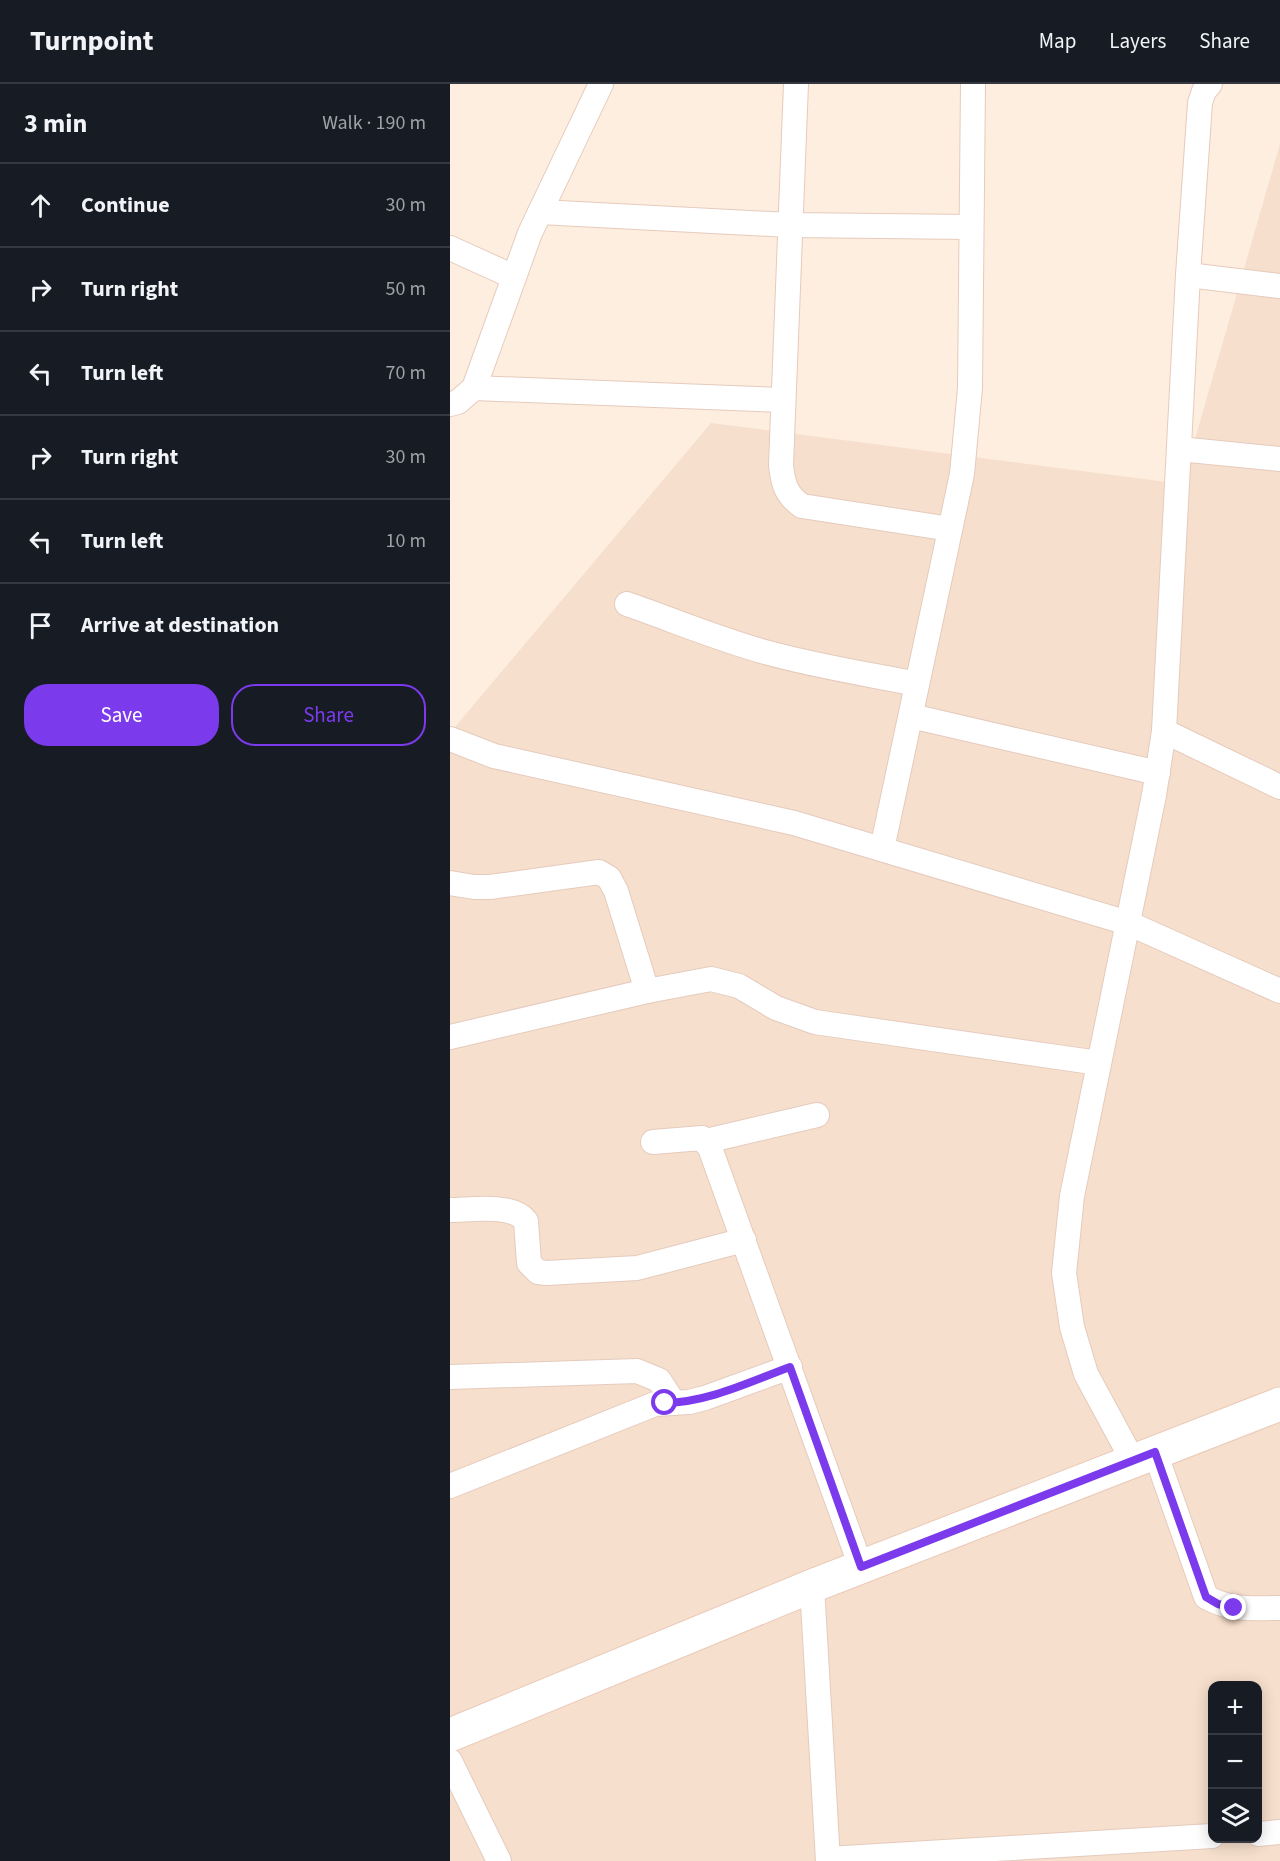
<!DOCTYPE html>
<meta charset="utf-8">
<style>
body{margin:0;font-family:"Source Sans 3",sans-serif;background:#20242c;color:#f1f3f6}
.controls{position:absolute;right:18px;bottom:18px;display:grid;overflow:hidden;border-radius:12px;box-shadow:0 3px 15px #0003}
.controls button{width:54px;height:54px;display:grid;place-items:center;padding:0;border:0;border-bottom:2px solid #363941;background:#171b24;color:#f1f3f6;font:30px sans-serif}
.stop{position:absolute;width:18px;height:18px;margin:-14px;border:4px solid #7c3aed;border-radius:50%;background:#fff}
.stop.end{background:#7c3aed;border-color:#fff;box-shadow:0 2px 6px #0008}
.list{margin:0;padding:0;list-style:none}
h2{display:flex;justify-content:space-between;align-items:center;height:78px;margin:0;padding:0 24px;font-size:26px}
h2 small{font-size:20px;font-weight:400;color:#9ea1a6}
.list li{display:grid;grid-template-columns:39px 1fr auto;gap:18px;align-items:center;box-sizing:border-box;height:84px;padding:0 24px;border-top:2px solid #363941}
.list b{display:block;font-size:22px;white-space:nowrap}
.list em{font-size:20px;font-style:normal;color:#9ea1a6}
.actions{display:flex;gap:12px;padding:18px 24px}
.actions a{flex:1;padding:14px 0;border:2px solid #7c3aed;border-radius:24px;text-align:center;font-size:21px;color:#7c3aed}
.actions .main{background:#7c3aed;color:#fff}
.icon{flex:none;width:33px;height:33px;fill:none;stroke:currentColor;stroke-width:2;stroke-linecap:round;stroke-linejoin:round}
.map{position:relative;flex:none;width:830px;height:1777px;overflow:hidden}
header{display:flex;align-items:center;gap:36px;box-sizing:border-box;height:84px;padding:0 30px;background:#171b24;border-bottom:2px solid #363941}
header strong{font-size:28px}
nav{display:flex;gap:33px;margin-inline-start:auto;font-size:21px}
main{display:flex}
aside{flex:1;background:#171b24}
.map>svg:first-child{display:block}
.residential{fill:#f6dfcc;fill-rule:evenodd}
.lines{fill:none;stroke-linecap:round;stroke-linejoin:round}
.street-casing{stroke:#e5cbbd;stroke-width:26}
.secondary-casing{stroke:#eacab9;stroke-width:35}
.street{stroke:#fff;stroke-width:24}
.secondary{stroke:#fff;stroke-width:33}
.route{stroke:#7c3aed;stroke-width:8}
</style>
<header>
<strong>Turnpoint</strong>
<nav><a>Map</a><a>Layers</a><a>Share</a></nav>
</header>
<main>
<aside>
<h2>3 min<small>Walk · 190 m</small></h2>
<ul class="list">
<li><svg class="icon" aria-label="ahead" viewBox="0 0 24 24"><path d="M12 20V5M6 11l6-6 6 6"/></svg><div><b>Continue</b></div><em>30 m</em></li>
<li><svg class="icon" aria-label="right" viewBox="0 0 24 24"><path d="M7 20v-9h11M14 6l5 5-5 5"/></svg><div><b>Turn right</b></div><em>50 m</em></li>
<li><svg class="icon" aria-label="left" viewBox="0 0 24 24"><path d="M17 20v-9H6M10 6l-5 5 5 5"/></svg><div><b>Turn left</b></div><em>70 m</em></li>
<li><svg class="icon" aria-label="right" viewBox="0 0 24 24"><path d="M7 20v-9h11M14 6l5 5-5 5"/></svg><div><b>Turn right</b></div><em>30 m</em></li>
<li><svg class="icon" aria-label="left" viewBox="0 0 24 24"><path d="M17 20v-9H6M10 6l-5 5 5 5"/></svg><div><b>Turn left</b></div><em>10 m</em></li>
<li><svg class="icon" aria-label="arrive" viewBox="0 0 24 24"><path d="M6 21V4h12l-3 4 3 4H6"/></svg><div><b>Arrive at destination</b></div></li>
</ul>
<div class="actions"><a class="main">Save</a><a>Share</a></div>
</aside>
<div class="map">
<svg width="830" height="1777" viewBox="0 0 830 1777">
<rect width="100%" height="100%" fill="#feeedf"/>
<!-- residential -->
<path class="residential" d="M830,60V1777H0V649L261,339L732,400ZM762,1602H808V1754H762Z"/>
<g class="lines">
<!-- street casing -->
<g class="street-casing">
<g id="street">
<path d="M346,0L331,381C333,400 336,411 352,422L500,445"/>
<polyline points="90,128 340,141 521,143"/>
<polyline points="0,164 64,193"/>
<polyline points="738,191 830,202"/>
<polyline points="24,304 333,316"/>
<polyline points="0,320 8,318 24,304 80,149 151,0"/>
<polyline points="729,365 830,375"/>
<path d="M177,520C223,536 268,555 315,568C365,582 417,590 467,600"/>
<polyline points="461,632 708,689"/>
<polyline points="714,647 830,703"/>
<polyline points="0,655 44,672 344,739 678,839 830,907"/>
<polyline points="432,765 512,390 520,304 523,0"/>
<polyline points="0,799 24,803 40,803 149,788 159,794 166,807 197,907"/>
<polyline points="0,953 197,907 261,895 289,902 326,924 365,938 649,979"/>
<polyline points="256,1057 367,1031"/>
<polyline points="203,1058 252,1054 260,1064 411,1483"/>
<path d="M0,1126C20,1126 62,1119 76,1137L79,1179L88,1188L97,1189L187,1184L294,1156"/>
<polyline points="0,1293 187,1287 209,1296 224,1319"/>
<path d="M705,1368L756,1513C781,1527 802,1524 830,1524"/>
<polyline points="683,1377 636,1290 622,1243 614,1189 622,1112 704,711 714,647 738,191 750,19 754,7 760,0"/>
<polyline points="0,1402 205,1320 239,1318 255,1314 340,1283"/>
<polyline points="362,1502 378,1777"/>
<polyline points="0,1677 49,1777"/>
<polyline points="808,1750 830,1748"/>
<polyline points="378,1775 762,1752"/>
</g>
</g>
<!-- secondary casing -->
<g class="secondary-casing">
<polyline id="secondary" points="0,1651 362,1502 830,1320"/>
</g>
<!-- street -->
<use href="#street" class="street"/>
<!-- secondary -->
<use href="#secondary" class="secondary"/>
</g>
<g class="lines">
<!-- route -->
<path class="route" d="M215,1319C259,1318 299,1298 340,1283L411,1483L705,1368L756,1513L768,1520L784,1524"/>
</g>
</svg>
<div class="controls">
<button>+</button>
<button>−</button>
<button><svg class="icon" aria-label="layers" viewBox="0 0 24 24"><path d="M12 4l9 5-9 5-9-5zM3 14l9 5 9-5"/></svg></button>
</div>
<div class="stop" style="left:215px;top:1319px"></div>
<div class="stop end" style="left:784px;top:1524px"></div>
</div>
</main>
